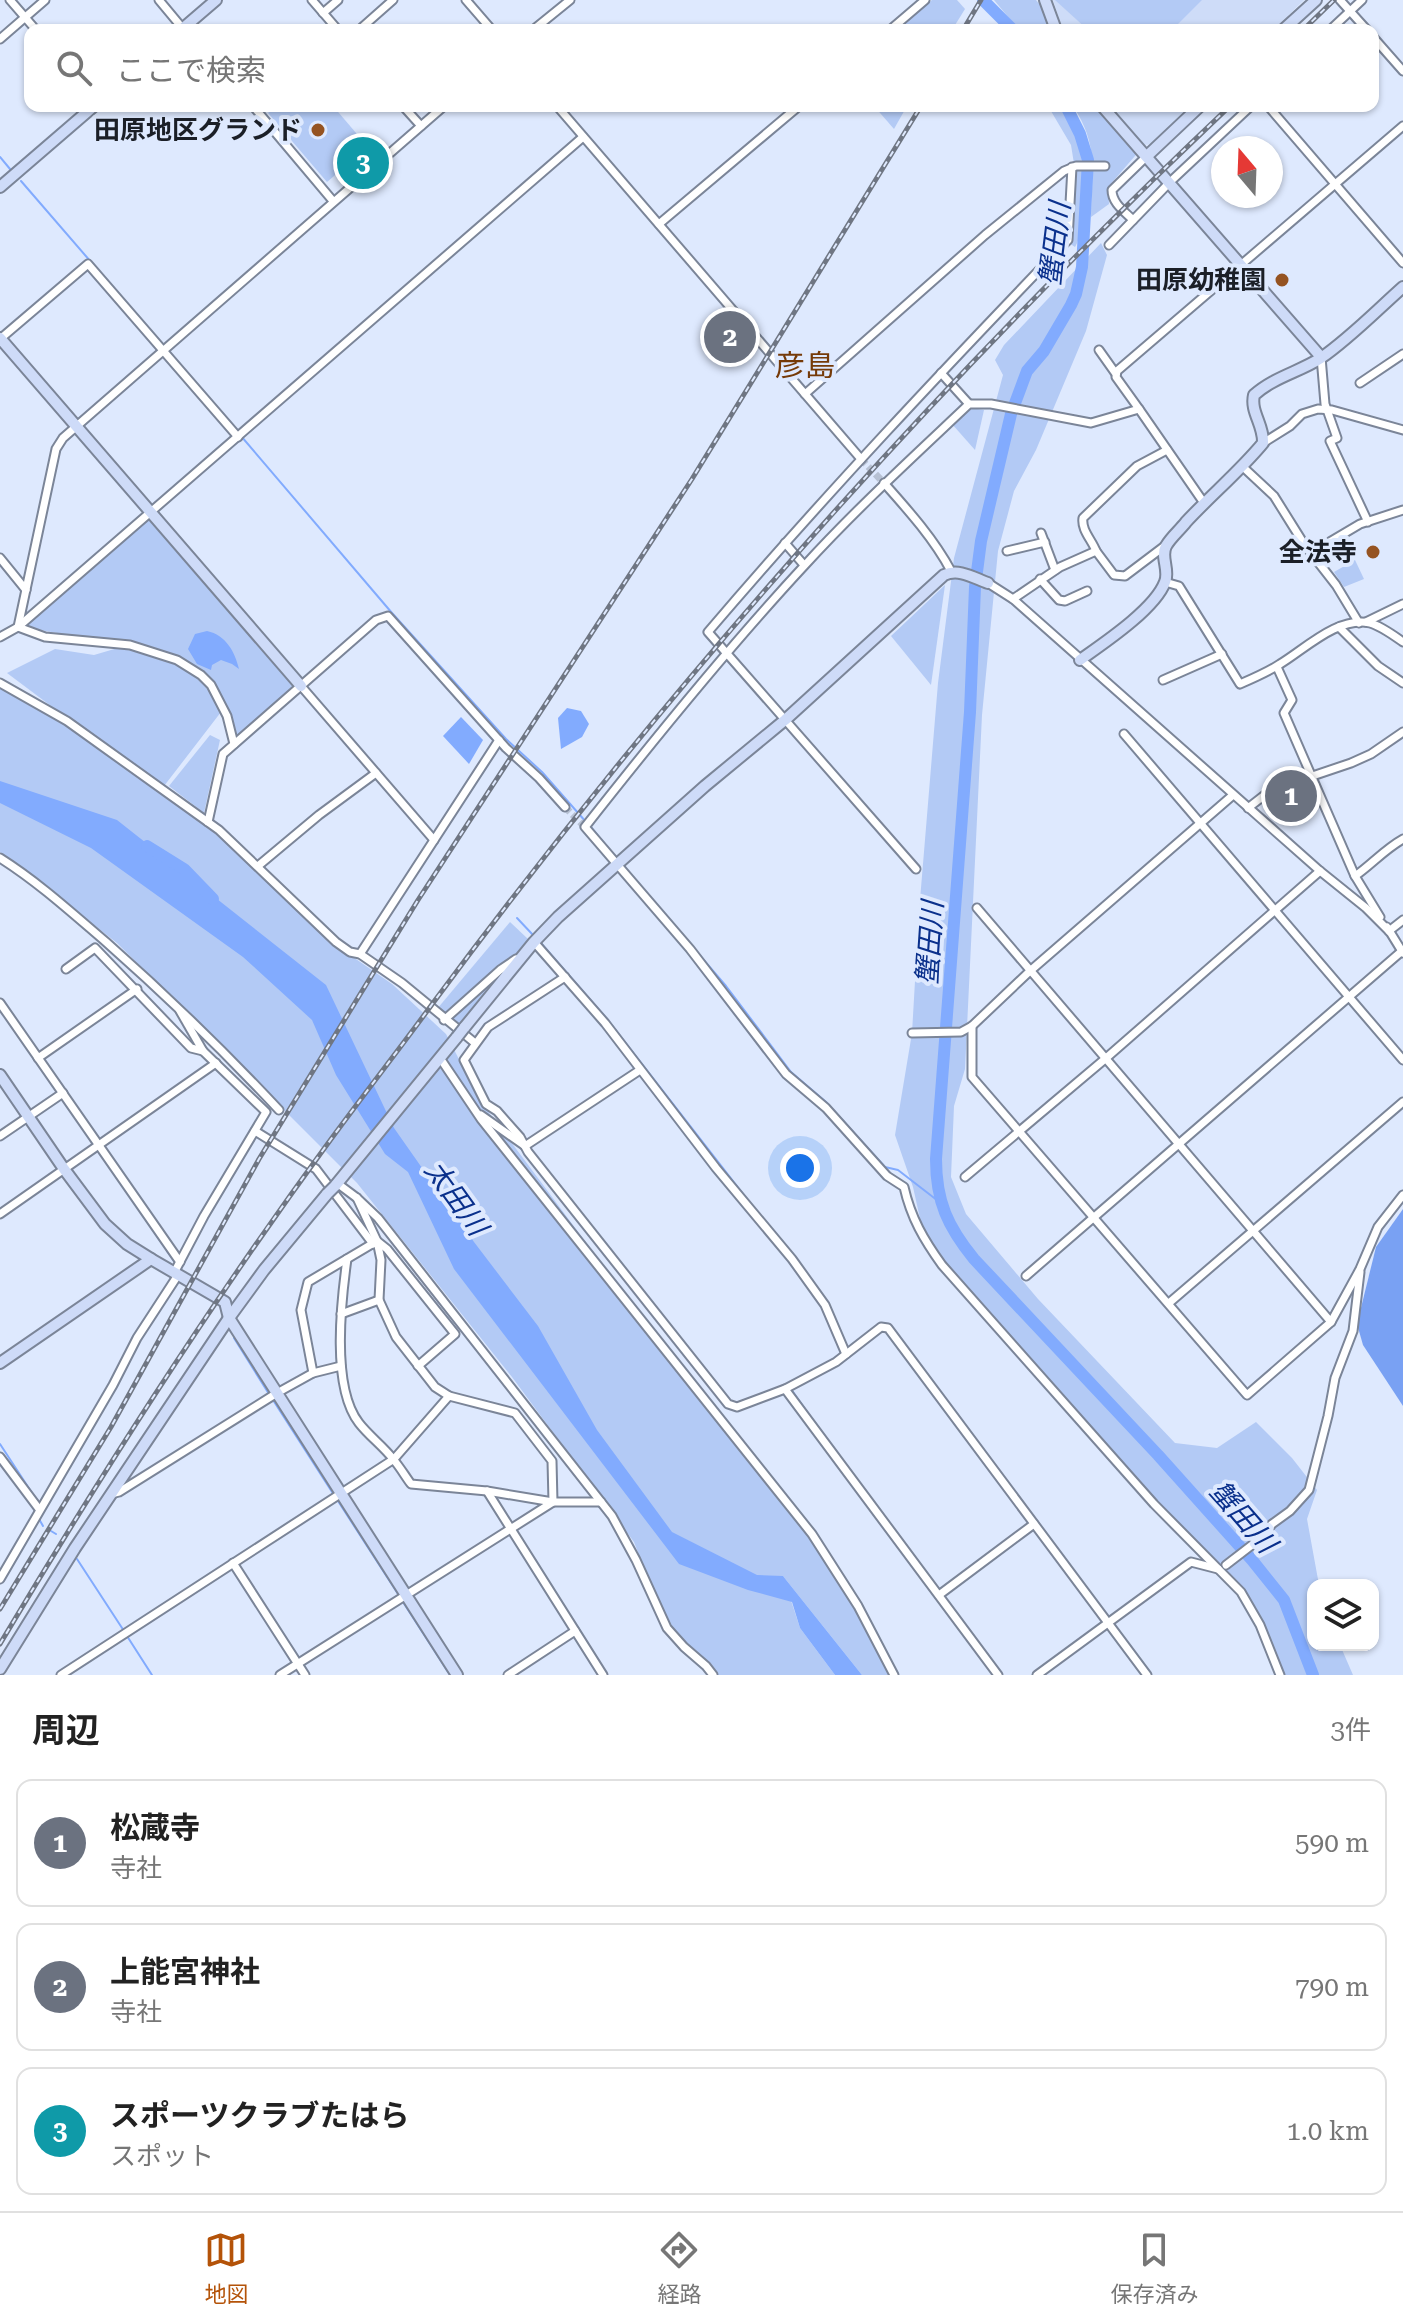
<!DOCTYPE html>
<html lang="ja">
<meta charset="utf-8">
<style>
body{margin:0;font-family:"Roboto Serif","Noto Sans JP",serif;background:#f2f2f2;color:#222}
.controls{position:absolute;right:24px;bottom:24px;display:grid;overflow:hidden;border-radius:16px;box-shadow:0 2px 6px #0004}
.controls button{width:72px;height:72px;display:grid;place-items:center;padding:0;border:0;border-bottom:2px solid #e0e0e0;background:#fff;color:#222;font:40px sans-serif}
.compass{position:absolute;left:1211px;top:136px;width:72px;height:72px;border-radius:50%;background:#fff;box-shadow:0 2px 6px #0004;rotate:341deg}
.you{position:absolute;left:800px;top:1168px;width:28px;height:28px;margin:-20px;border:6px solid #fff;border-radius:50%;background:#1a73e8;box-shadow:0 0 0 12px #1a73e833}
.badge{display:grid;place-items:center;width:52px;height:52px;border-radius:50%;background:#b45309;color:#fff;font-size:26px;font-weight:700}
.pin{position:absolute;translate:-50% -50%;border:4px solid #fff;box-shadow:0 2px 8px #0006}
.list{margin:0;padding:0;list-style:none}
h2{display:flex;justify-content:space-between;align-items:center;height:104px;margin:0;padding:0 32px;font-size:34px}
h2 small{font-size:26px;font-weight:400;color:#767676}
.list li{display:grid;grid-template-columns:52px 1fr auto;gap:24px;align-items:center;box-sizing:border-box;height:128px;margin:0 16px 16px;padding:0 16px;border:2px solid #e0e0e0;border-radius:16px}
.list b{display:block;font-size:30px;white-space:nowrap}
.list p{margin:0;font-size:26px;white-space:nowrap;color:#767676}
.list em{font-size:26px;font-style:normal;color:#767676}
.icon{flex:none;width:44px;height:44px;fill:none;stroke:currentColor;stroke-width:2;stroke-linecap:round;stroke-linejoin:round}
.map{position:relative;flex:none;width:1403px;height:1675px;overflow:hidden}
.search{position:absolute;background:#fff;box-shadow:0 2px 6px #0004;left:24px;right:24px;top:24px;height:88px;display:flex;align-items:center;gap:20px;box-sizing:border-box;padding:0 28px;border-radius:16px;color:#767676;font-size:30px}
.sheet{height:536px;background:#fff}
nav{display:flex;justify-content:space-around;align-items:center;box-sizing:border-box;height:112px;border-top:2px solid #e0e0e0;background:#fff;font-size:22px;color:#767676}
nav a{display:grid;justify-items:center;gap:4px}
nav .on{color:#b45309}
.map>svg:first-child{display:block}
.built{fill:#cedcf8}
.green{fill:#b3caf5}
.forest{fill:#79a1f3}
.water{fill:#82abfe}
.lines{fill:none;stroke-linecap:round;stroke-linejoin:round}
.stream{stroke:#82abfe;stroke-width:2}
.river{stroke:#82abfe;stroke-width:12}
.street-tunnel{stroke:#b7c1d3;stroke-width:7;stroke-dasharray:7 3.5;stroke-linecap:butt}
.street-casing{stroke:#7b8598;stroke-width:11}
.secondary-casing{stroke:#7b8598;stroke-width:14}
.street{stroke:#fff;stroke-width:7}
.secondary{stroke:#cedbf8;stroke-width:10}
.rail-casing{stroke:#6f7683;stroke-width:5}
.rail{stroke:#dee9fe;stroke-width:2;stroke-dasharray:6;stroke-linecap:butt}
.secondary-bridge-casing{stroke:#7b8598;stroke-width:14;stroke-linecap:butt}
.secondary-bridge{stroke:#cedbf8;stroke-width:10}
.poi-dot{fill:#955321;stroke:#dee9fe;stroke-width:3}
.labels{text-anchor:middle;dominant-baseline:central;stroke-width:8;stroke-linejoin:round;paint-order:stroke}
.poi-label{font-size:26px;font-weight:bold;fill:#1b1f27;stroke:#dee9fe;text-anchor:end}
.water-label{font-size:28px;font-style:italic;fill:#0a308c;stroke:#dee9fe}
.quarter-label{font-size:30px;fill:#753a08;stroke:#dee9fe}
</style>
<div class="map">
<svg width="1403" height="1675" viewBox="0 0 1403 1675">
<rect width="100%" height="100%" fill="#dee9fe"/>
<!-- built -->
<g class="built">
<polygon points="1053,0 1304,0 1273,30 1063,30"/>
<polygon points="1110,106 1193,106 1153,144 1143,145"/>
</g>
<!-- green -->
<g class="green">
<polygon points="932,0 957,0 965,9 952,30 896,30"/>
<polygon points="994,0 1036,0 1053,21 1057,30 1019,30"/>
<polygon points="1055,0 1202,0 1172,30 1088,30"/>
<polygon points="276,106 333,106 368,147 327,182 268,113"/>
<polygon points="874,106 907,106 894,129"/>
<path d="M1048,106H1061C1069,119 1076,132 1081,146C1086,163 1085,235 1075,247L1069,243L1075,170L1071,145Z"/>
<path d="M1073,106H1104L1141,149L1108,187L1109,204L1091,217C1092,173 1099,145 1073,106Z"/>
<polygon points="1101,243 1107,255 1086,331 1036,450 1014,491 998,551 982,715 965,1069 954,1106 951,1177 966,1214 1038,1299 1175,1443 1217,1448 1256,1422 1292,1458 1317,1490 1307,1519 1319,1585 1313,1585 1313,1645 1340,1645 1353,1675 1279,1675 1252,1608 953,1273 923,1232 913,1187 895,1135 912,1033 919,912 938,683 954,558 1003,375 995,360 1004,345"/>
<polygon points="971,408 984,410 975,450 952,424"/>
<polygon points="150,517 296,684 237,742 221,712 161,790 235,845 327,939 392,984 446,1034 481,1102 700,1395 847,1585 894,1675 862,1675 783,1576 800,1628 835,1675 717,1675 712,1665 667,1628 634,1542 512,1377 357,1183 117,943 0,852 0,684 123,760 7,673 55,649 94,655 128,645 22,627"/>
<polygon points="1355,560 1364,579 1344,587 1334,572"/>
<polygon points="945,585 931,685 891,636"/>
<polygon points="210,735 220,740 204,813 169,786"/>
<polygon points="1277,792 1291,816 1279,821 1265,801"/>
<polygon points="510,922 528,939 459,1028 437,1009"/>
</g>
<!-- forest -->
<polygon class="forest" points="1403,1209 1403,1406 1363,1345 1357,1324 1376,1247"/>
<!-- water -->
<g class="water">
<path d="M207,631C226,635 235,652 239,669L232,664L221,660L212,665L211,670L197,664L188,649L195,634Z"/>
<polygon points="567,708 581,711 589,724 582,737 561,749 558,718"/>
<polygon points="461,717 483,740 469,764 443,736"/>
<polygon points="0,781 117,820 326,985 394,1128 474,1242 538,1326 597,1430 672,1532 757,1575 783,1576 862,1675 835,1675 800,1628 792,1602 748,1590 679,1564 454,1269 408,1172 385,1154 336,1075 312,1020 243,957 91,848 0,803"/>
</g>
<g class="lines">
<!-- stream -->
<g class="stream">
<polyline points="0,157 10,169"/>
<polyline points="21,181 91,262"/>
<polyline points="95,267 164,346"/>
<polyline points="168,351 177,361"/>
<polyline points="241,436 392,613 506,739 542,772 586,822"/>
<polyline points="590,826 616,858"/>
<polyline points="624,867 726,986 791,1072 826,1102 885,1167 898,1170 942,1204"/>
<polyline points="517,918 533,935"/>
<polyline points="540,942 607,1019 754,1208"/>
<polyline points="74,1115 95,1146"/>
<polyline points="98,1150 117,1178"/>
<polyline points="119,1180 163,1245"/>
<polyline points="167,1251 174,1261"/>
<polyline points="832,1312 847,1351"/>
<polyline points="234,1338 269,1394"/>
<polyline points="791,1389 812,1419"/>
<polyline points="273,1400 334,1495"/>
<polyline points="0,1444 32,1493"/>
<polyline points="338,1501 400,1597"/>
<polyline points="39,1519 43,1526"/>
<polyline points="51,1531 56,1534"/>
<polyline points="77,1559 124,1631"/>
<polyline points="403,1602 450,1675"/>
<polyline points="127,1636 152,1675"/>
</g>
<!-- river -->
<g class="river">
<polyline points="983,0 1013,30"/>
<path d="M1066,106L1080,134L1088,160L1082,267L1076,294L1071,305L1044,351L1027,371L1011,414L981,541L975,587L970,712L936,1159C936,1202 948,1227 974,1259L1158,1455L1252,1560L1284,1600L1313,1675"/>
<polyline points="147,846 184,869 213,899"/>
</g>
<!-- street-tunnel -->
<g class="street-tunnel">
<polyline points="861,459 882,481"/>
<polyline points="565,807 585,827"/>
</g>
<!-- street casing -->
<g class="street-casing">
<g id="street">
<polyline points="10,0 36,30"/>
<polyline points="159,0 184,30"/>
<polyline points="312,0 338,30"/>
<polyline points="466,0 492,30"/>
<polyline points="1340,0 1367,30"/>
<polyline points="323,13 338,0"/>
<polyline points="359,30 393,0"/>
<polyline points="533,30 570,0"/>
<polyline points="890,30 925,0"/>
<polyline points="1330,30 1362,0"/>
<polyline points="1373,37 1403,71"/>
<polyline points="0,39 45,0"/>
<polyline points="253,106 333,201"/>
<polyline points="403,106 421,126"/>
<polyline points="557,106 861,459"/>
<polyline points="1268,106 1403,263"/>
<path d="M1133,220C1124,211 1112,203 1112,190L1147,156"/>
<polyline points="659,224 799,106"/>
<polyline points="1109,245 1170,182 1251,106"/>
<polyline points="0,339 88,264 238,437"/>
<polyline points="1099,350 1116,374"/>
<polyline points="1321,357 1325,404 1337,438 1330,441 1368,522"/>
<polyline points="941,373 969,404"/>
<polyline points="1360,383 1403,354"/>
<polyline points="805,394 985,235 1064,171 1076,166 1105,166"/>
<polyline points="1139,409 1116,377 1117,371 1403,126"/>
<polyline points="1263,443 1290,426 1302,414 1318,409 1332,410 1403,430"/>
<polyline points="1243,467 1274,496 1304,544 1336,585 1359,623"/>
<path d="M884,483C908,510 934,539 951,571"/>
<path d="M1204,503L1139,409L1091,423L991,404H969C913,457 856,509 804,566C727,649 655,738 585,827L690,949L786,1074L826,1108L887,1176L904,1187C911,1218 924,1240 942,1265L1154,1504L1241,1592L1260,1625L1280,1675"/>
<polyline points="1041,533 1055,570"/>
<polyline points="785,543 804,565"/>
<polyline points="1007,551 1045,542"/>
<path d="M1096,551C1092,540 1081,530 1083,518L1137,466L1167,450"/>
<polyline points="1311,553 1360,524 1403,510"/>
<polyline points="0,558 26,590"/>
<polyline points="1040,579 1059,600 1065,601 1087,591"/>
<path d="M1165,582L1179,586L1240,684C1254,678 1268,672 1280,664C1305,649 1338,616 1370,623C1381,626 1393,635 1403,642"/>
<polyline points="988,583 1013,599 1320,871 1366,908 1389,931"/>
<polyline points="1013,599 1060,567 1096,551 1114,575 1125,576 1166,545"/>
<polyline points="1366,622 1403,604"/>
<polyline points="18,627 56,449 63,438 444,106"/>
<polyline points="18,627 45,637 130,645 177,660 201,675 211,685 227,716 234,744"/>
<polyline points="1339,627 1378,666 1403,683"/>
<polyline points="0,637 18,627 583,137"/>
<polyline points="1277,667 1292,700 1284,713 1355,876 1380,917"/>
<polyline points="1163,680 1222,654"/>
<polyline points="0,683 67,721 219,830 336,942 350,952 360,954 402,983 475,1043"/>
<polyline points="301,686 434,840"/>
<polyline points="1124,734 1403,1060"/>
<polyline points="1248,808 1271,790 1351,763 1371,754 1403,732"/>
<polyline points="208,822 223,754 376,620 388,616 506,748 539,778 565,807"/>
<path d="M0,858C38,882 72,913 106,942C167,996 224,1051 279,1110"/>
<polyline points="258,866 319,815 376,773"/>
<path d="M916,869L708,632C823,497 945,368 1068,240L1072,167"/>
<path d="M1355,876C1372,864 1385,849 1403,839"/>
<polyline points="977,908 1331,1322"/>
<polyline points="1387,927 1403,953"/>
<polyline points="1389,931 1403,920"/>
<polyline points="534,942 605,1023 716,1168 792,1259 825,1305 846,1354"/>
<polyline points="360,954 499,740"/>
<polyline points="66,969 95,948 191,1048 203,1051 266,1112 204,1216 174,1273"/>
<polyline points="565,977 488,1027 464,1060 486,1104 497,1111 520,1137 528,1152 728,1404 737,1407 785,1389 998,1675"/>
<polyline points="0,1003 180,1262"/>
<polyline points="180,1011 203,1051"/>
<polyline points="444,1020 500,970 516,959"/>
<polyline points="972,1026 972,1077 1247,1395 1331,1322 1360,1269 1378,1227 1403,1195"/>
<polyline points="912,1033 961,1032 972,1026 1030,971 1233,795"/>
<polyline points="38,1058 137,989"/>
<polyline points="440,1058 481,1119 812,1534 858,1606 894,1675"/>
<polyline points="481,1115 525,1146 640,1070"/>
<polyline points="255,1131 316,1169 373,1244"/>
<polyline points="0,1136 63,1093"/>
<polyline points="965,1177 1105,1059 1320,871"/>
<polyline points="337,1183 357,1198 378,1218 612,1516 636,1560 667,1628 684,1647 706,1666 713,1675"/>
<polyline points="0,1214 216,1063"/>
<path d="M347,1259C341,1302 331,1387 359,1423C369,1436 383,1446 393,1459C400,1467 405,1476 411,1484L487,1491L553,1502H601"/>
<polyline points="1026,1276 1402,951"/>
<polyline points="1169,1303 1403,1102"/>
<polyline points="341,1314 379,1300"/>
<polyline points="313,1373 301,1310 308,1282 377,1241 387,1249 455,1334 418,1366"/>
<polyline points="785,1389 836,1362 881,1327 888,1328 1147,1675"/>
<polyline points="0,1457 39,1509"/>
<polyline points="487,1491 603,1675"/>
<polyline points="111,1494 119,1492 277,1393 313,1373 341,1366"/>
<polyline points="233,1563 305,1675"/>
<polyline points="1226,1565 1261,1538 1272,1524 1290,1511 1309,1490 1328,1416 1335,1378 1353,1331 1360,1272"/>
<polyline points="0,1579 113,1385 137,1338 178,1275"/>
<polyline points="939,1595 1034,1524"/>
<polyline points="61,1675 394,1459 449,1396"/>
<polyline points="280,1675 553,1502 552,1461 515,1413 449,1396 435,1387 396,1337 379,1300 381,1260 377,1241 357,1198"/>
<polyline points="508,1675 575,1631"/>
<polyline points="1037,1675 1191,1562 1218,1569"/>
</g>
</g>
<!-- secondary casing -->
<g class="secondary-casing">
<g id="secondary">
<polyline points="1045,0 1056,30"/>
<polyline points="181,30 216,0"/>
<polyline points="1283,30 1316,0"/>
<polyline points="1102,106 1321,357"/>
<polyline points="1147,156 1200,106"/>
<polyline points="0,187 94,106"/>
<polyline points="0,338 301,686"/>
<path d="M1080,660C1104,643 1155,609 1165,582C1170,570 1160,557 1166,546C1171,537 1180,530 1186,522C1211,495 1239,472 1263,443C1264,425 1250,412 1254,395C1274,377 1299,372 1321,358C1350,338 1376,311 1403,287"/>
<path d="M464,1028L534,942L558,917L705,786L785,720L944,575C959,568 974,578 988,583"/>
<polyline points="0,1075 64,1169 105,1224 127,1244 151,1259 225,1302 229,1318 457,1675"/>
<polyline points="335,1186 457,1037"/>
<polyline points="0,1363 151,1259"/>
<polyline points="0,1669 75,1548 229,1318 264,1270 327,1194"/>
</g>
</g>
<!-- street -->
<use href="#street" class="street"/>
<!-- secondary -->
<use href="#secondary" class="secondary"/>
<!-- rail casing -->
<g class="rail-casing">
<g id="rail">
<polyline points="963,30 981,0"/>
<polyline points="1303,30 1334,0"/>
<polyline points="0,1609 111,1427 259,1159 418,900 692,479 921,106"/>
<path d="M0,1644C101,1474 209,1306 326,1146C361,1098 398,1051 433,1003C671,682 939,381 1230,106"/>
</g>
</g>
<!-- rail -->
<use href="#rail" class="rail"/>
<!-- secondary-bridge casing -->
<g class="secondary-bridge-casing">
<g id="secondary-bridge">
<polyline points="457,1037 464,1028"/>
<polyline points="327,1194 335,1186"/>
</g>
</g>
<!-- secondary-bridge -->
<use href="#secondary-bridge" class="secondary-bridge"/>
</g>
<!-- markers -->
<g class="poi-dot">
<circle cx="318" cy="130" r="8"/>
<circle cx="1282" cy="280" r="8"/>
<circle cx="1373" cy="552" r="8"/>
</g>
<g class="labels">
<!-- poi labels -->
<g class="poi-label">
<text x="302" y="130">田原地区グランド</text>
<text x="1266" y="280">田原幼稚園</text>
<text x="1357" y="552">全法寺</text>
</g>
<!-- water labels -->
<g class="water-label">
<text transform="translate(1055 244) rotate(-83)">蟹田川</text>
<text transform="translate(930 943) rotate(-86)">蟹田川</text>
<text transform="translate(456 1198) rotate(54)">太田川</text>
<text transform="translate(1243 1517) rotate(49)">蟹田川</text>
</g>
<!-- quarter labels -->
<g class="quarter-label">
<text x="805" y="365">彦島</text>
</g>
</g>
</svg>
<div class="controls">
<button><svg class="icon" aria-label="layers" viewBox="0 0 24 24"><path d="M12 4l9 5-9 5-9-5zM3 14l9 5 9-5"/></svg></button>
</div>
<svg class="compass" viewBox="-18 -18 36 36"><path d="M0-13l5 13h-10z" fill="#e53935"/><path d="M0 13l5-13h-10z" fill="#767676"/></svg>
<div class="you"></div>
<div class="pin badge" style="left:1291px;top:796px;background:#6b7280">1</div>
<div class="pin badge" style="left:730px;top:337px;background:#6b7280">2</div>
<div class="pin badge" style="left:363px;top:163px;background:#0f9aa8">3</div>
<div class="search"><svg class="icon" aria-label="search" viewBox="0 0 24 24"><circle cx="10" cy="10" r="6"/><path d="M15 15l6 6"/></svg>ここで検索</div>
</div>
<section class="sheet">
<h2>周辺<small>3件</small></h2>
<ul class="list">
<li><span class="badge" style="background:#6b7280">1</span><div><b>松蔵寺</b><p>寺社</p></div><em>590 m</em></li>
<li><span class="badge" style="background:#6b7280">2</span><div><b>上能宮神社</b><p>寺社</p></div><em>790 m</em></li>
<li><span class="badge" style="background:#0f9aa8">3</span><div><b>スポーツクラブたはら</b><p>スポット</p></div><em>1.0 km</em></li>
</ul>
</section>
<nav>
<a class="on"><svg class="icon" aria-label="map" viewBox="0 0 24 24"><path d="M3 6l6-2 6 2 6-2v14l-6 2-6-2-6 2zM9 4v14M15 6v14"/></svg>地図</a>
<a><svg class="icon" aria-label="directions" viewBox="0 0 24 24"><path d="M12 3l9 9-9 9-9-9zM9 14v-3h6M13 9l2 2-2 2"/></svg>経路</a>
<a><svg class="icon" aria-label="saved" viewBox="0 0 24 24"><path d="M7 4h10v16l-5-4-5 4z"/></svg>保存済み</a>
</nav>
